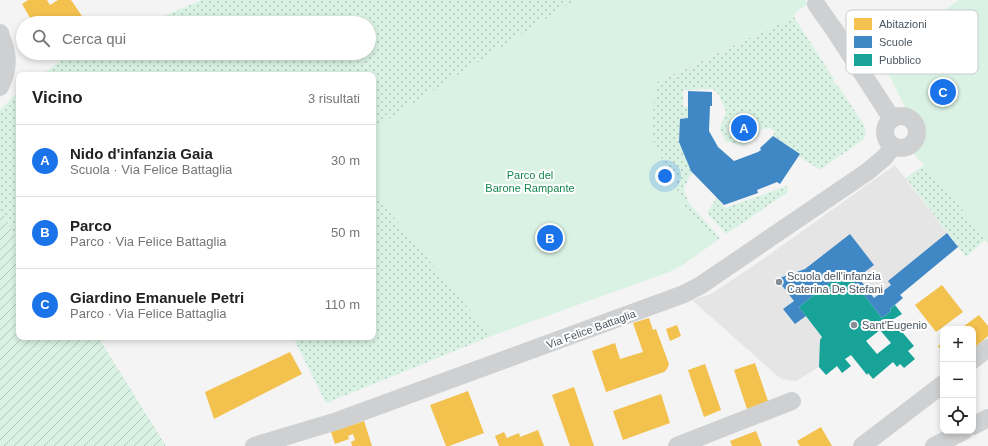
<!DOCTYPE html>
<html lang="it">
<meta charset="utf-8">
<style>
body{margin:0;font-family:Arial,sans-serif;background:#f2f2f2;color:#222}
.controls{position:absolute;right:12px;bottom:12px;display:grid;overflow:hidden;border-radius:8px;box-shadow:0 2px 6px #0003}
.controls button{width:36px;height:36px;display:grid;place-items:center;padding:0;border:0;border-bottom:1px solid #e0e0e0;background:#fff;color:#222;font:20px sans-serif}
.you{position:absolute;left:665px;top:176px;width:14px;height:14px;margin:-10px;border:3px solid #fff;border-radius:50%;background:#1a73e8;box-shadow:0 0 0 6px #1a73e833}
.badge{display:grid;place-items:center;width:26px;height:26px;border-radius:50%;background:#1a73e8;color:#fff;font-size:13px;font-weight:700}
.pin{position:absolute;translate:-50% -50%;border:2px solid #fff;box-shadow:0 1px 4px #0006}
.list{margin:0;padding:0;list-style:none}
h2{display:flex;justify-content:space-between;align-items:center;height:52px;margin:0;padding:0 16px;font-size:17px}
h2 small{font-size:13px;font-weight:400;color:#767676}
.list li{display:grid;grid-template-columns:26px 1fr auto;gap:12px;align-items:center;box-sizing:border-box;height:72px;padding:0 16px;border-top:1px solid #e0e0e0}
.list b{display:block;font-size:15px;white-space:nowrap}
.list p{margin:0;font-size:13px;white-space:nowrap;color:#767676}
.list em{font-size:13px;font-style:normal;color:#767676}
.icon{flex:none;width:22px;height:22px;fill:none;stroke:currentColor;stroke-width:2;stroke-linecap:round;stroke-linejoin:round}
.map{position:relative;flex:none;width:988px;height:446px;overflow:hidden}
.search{position:absolute;background:#fff;box-shadow:0 2px 6px #0003;left:16px;top:16px;width:360px;height:44px;display:flex;align-items:center;gap:10px;box-sizing:border-box;padding:0 14px;border-radius:22px;color:#767676;font-size:15px}
.panel{position:absolute;background:#fff;box-shadow:0 2px 6px #0003;left:16px;top:72px;width:360px;height:268px;border-radius:8px}
.map>svg:first-child{display:block}
.education{fill:#e6e5e6}
.grass{fill:url(#grass-dots)}
.park{fill:#d9f2e3}
.garden{fill:url(#garden-furrows)}
.homes{fill:#f2c14e}
.schools{fill:#3f88c5}
.public{fill:#17a398;fill-rule:evenodd}
.lines{fill:none;stroke-linecap:round;stroke-linejoin:round}
.minor{stroke:#ced0d2;stroke-width:18}
.poi-dot{fill:#868d94;stroke:#fff;stroke-width:1.5}
.labels{text-anchor:middle;dominant-baseline:central;stroke-width:4;stroke-linejoin:round;paint-order:stroke}
.park-label{font-size:11px;fill:#17864f;stroke:#fff}
.poi-label{font-size:11px;fill:#4a5661;stroke:#fff;text-anchor:start}
.street-label{font-size:11px;fill:#4a5661;stroke:#fff}
.key{fill:#fff;stroke:#c9ccd0;stroke-width:1}
.key-label{font-size:11px;fill:#4a5661}
</style>
<div class="map">
<svg width="988" height="446" viewBox="0 0 988 446">
<defs>
<pattern id="grass-dots" width="8" height="8" patternUnits="userSpaceOnUse"><rect width="8" height="8" fill="#d9f2e3"/><path d="M2 2h.1M6 6h.1" fill="none" stroke="#b2c7bb" stroke-width="1.8" stroke-linecap="round"/></pattern>
<pattern id="garden-furrows" width="10" height="10" patternUnits="userSpaceOnUse"><rect width="10" height="10" fill="#d9f2e3"/><path d="M-1 1l2-2M0 10L10 0M9 11l2-2" fill="none" stroke="#b2c7bb"/></pattern>
</defs>
<rect width="100%" height="100%" fill="#f4f4f4"/>
<!-- education -->
<polygon class="education" points="895,165 958,247 900,294 903,298 890,309 806,316 822,337 819,367 796,381 781,379 692,300 711,294 756,264"/>
<!-- grass -->
<g class="grass">
<polygon points="202,0 806,0 654,77 494,335 326,403 293,337 373,337 373,75 41,75 62,60 78,53 369,53 369,23 148,23"/>
<polygon points="794,17 834,79 833,82 839,87 864,125 866,133 864,139 821,169 819,169 798,156 799,153 773,136 775,131 769,128 761,129 757,138 743,146 725,141 720,128 726,112 719,95 713,89 683,90 683,107 688,107 688,118 680,119 679,142 693,173 689,177 684,189 688,202 720,238 681,266 629,109 644,88"/>
<polygon points="19,91 19,242 0,208 0,110"/>
<polygon points="924,165 946,188 985,240 966,257 906,178"/>
<polygon points="787,186 788,192 726,234 707,213 717,197 725,208"/>
</g>
<!-- park -->
<g class="park">
<polygon points="575,0 806,0 808,4 796,12 794,17 658,81 656,85 651,136 689,215 716,241 681,266 669,272 491,336 373,192 373,129"/>
<path d="M959,0H988V244L946,188L938,181L907,146C914,143 916,137 916,129L879,55Z"/>
</g>
<!-- garden -->
<polygon class="garden" points="0,208 19,242 19,337 98,337 166,446 0,446"/>
<!-- homes -->
<g class="homes">
<polygon points="28,0 47,0 50,5 58,0 71,0 84,19 78,23 33,23 22,4"/>
<polygon points="942,285 963,312 936,332 915,305"/>
<polygon points="979,315 988,326 988,336 973,349 973,329 960,329"/>
<polygon points="649,318 653,330 656,329 669,364 667,369 664,372 606,392 592,351 615,343 620,359 643,352 633,323"/>
<polygon points="677,325 681,336 670,341 666,329"/>
<polygon points="943,342 943,353 938,346"/>
<polygon points="290,352 302,374 214,419 205,392"/>
<polygon points="755,363 768,401 747,409 734,370"/>
<polygon points="705,364 721,410 704,417 688,370"/>
<polygon points="574,387 594,446 570,446 552,395"/>
<polygon points="468,391 484,433 449,446 446,446 430,405"/>
<polygon points="661,394 670,423 623,440 613,411"/>
<polygon points="364,421 372,446 352,446 351,442 355,440 353,434 348,436 349,439 335,444 331,432"/>
<polygon points="821,427 832,446 800,446 797,441"/>
<polygon points="538,430 544,446 499,446 495,436 504,432 507,438 519,433 520,437"/>
<polygon points="756,431 762,446 732,446 730,441"/>
</g>
<!-- schools -->
<g class="schools">
<polygon points="688,91 712,92 712,106 710,106 709,131 718,147 734,161 758,152 761,150 760,148 773,136 800,154 780,184 777,182 757,190 758,193 724,205 691,171 679,142 680,119 688,118"/>
<polygon points="947,233 958,247 900,295 903,298 890,309 891,311 882,318 845,271 799,307 806,316 795,324 783,309 794,301 777,279 805,269 850,234 874,265 858,277 874,298 891,285 888,281"/>
</g>
<!-- public -->
<path class="public" d="M845,271L882,318L891,311L890,309L895,305L902,314L892,320L914,346L908,351L915,359L904,368L900,364L897,367L893,362L873,379L868,373L867,375L851,355L845,359L851,366L842,373L837,366L826,375L819,367L820,340L822,337L799,307ZM880,330L891,343L877,354L866,341Z"/>
<g class="lines">
<!-- minor -->
<g class="minor">
<polyline points="816,4 835,31 892,119"/>
<path d="M0,33C8,54 10,67 0,87"/>
<circle cx="901" cy="132" r="16"/>
<polyline points="973,360 988,348"/>
<polyline points="973,426 988,418"/>
<polyline points="254,446 337,421 684,294 701,285 867,172 885,157 893,146"/>
<polyline points="677,446 792,401"/>
<polyline points="862,446 943,384"/>
<polyline points="934,446 964,431"/>
</g>
</g>
<!-- markers -->
<g class="poi-dot">
<circle cx="779" cy="282" r="4"/>
<circle cx="854" cy="325" r="4"/>
</g>
<g class="labels">
<!-- park labels -->
<g class="park-label">
<text x="530" y="175">Parco del<tspan x="530" dy="13">Barone Rampante</tspan></text>
</g>
<!-- poi labels -->
<g class="poi-label">
<text x="787" y="276">Scuola dell'infanzia<tspan x="787" dy="13">Caterina De Stefani</tspan></text>
<text x="862" y="325">Sant'Eugenio</text>
</g>
<!-- street labels -->
<g class="street-label">
<text transform="translate(591 329) rotate(-20)">Via Felice Battaglia</text>
</g>
</g>
<!-- legend -->
<rect x="846" y="10" width="132" height="64" rx="6" class="key"/>
<rect x="854" y="18" width="18" height="12" fill="#f2c14e"/>
<rect x="854" y="36" width="18" height="12" fill="#3f88c5"/>
<rect x="854" y="54" width="18" height="12" fill="#17a398"/>
<g class="key-label">
<text x="879" y="28">Abitazioni</text>
<text x="879" y="46">Scuole</text>
<text x="879" y="64">Pubblico</text>
</g>
</svg>
<div class="controls">
<button>+</button>
<button>−</button>
<button><svg class="icon" aria-label="locate" viewBox="0 0 24 24"><circle cx="12" cy="12" r="6"/><path d="M12 2v4M12 18v4M2 12h4M18 12h4"/></svg></button>
</div>
<div class="you"></div>
<div class="pin badge" style="left:744px;top:128px">A</div>
<div class="pin badge" style="left:550px;top:238px">B</div>
<div class="pin badge" style="left:943px;top:92px">C</div>
<div class="search"><svg class="icon" aria-label="search" viewBox="0 0 24 24"><circle cx="10" cy="10" r="6"/><path d="M15 15l6 6"/></svg>Cerca qui</div>
<section class="panel">
<h2>Vicino<small>3 risultati</small></h2>
<ul class="list">
<li><span class="badge">A</span><div><b>Nido d'infanzia Gaia</b><p>Scuola · Via Felice Battaglia</p></div><em>30 m</em></li>
<li><span class="badge">B</span><div><b>Parco</b><p>Parco · Via Felice Battaglia</p></div><em>50 m</em></li>
<li><span class="badge">C</span><div><b>Giardino Emanuele Petri</b><p>Parco · Via Felice Battaglia</p></div><em>110 m</em></li>
</ul>
</section>
</div>
